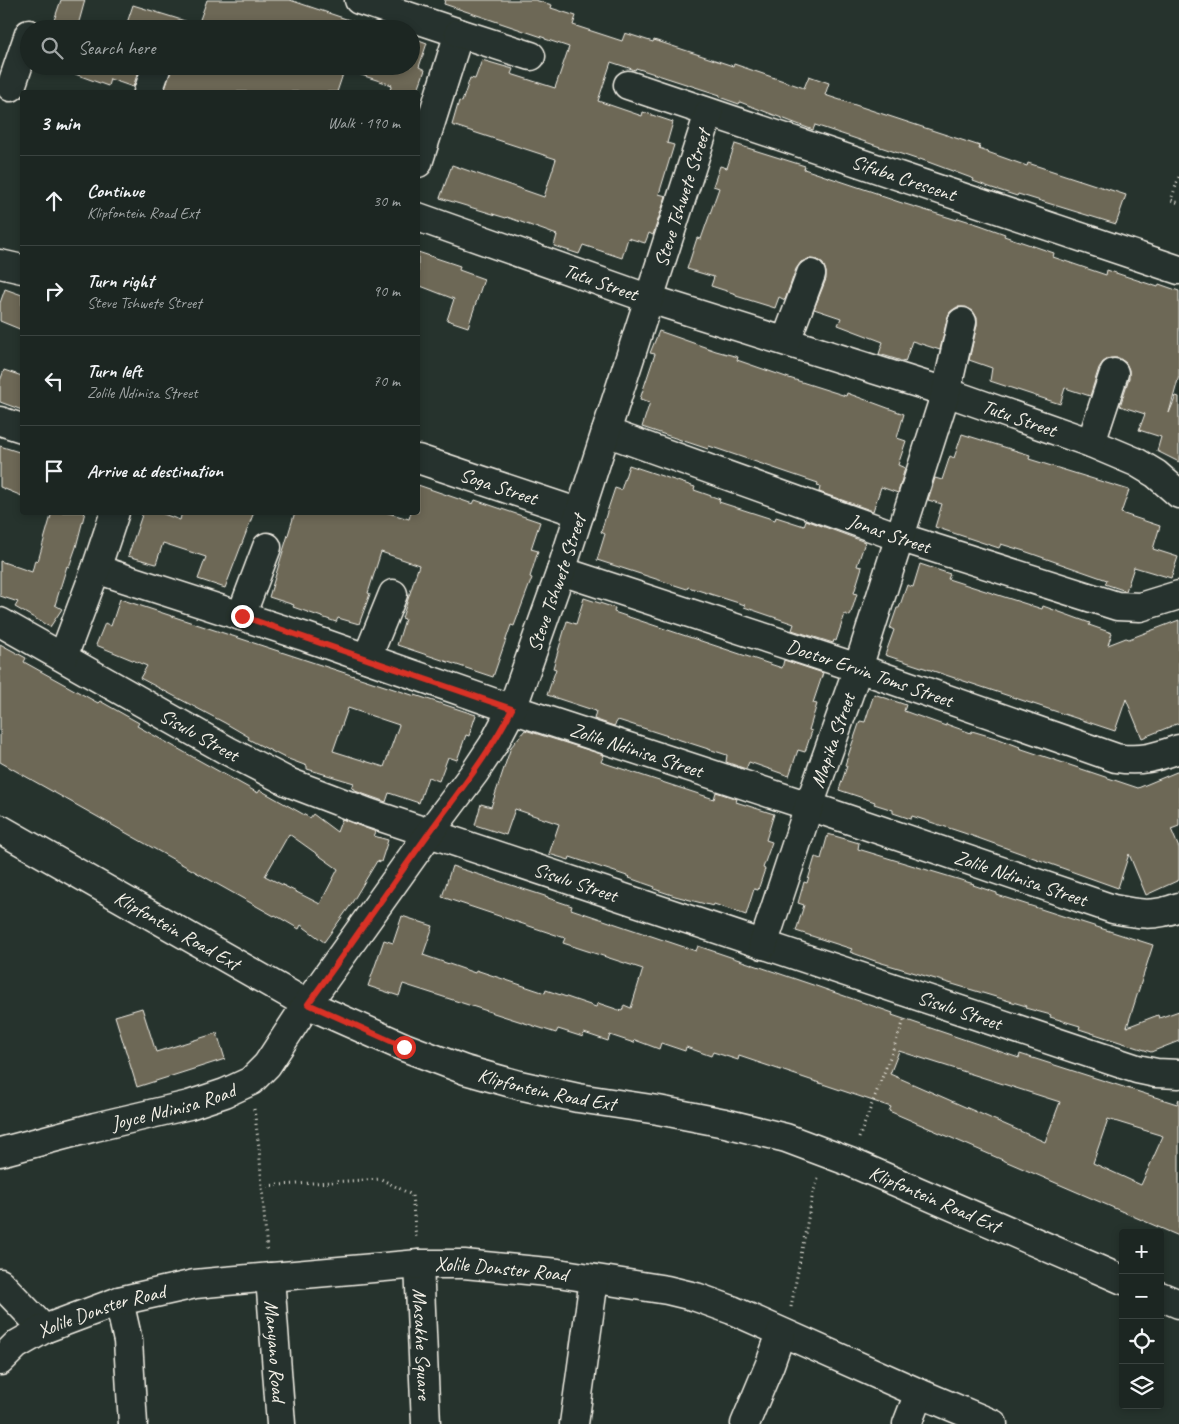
<!DOCTYPE html>
<meta charset="utf-8">
<style>
body{margin:0;font-family:Caveat,sans-serif;background:#252e2a;color:#f1f3f6}
.controls{position:absolute;right:15px;bottom:15px;display:grid;overflow:hidden;border-radius:5px;box-shadow:0 2px 8px #0003}
.controls button{width:45px;height:45px;display:grid;place-items:center;padding:0;border:0;border-bottom:1px solid #3a4340;background:#1c2622;color:#f1f3f6;font:25px sans-serif}
.stop{position:absolute;width:15px;height:15px;margin:-11px;border:4px solid #d93025;border-radius:50%;background:#fff}
.stop.end{background:#d93025;border-color:#fff;box-shadow:0 1px 5px #0008}
.list{margin:0;padding:0;list-style:none}
h2{display:flex;justify-content:space-between;align-items:center;height:65px;margin:0;padding:0 20px;font-size:21px}
h2 small{font-size:16px;font-weight:400;color:#a0a5a5}
.list li{display:grid;grid-template-columns:32px 1fr auto;gap:15px;align-items:center;box-sizing:border-box;height:90px;padding:0 20px;border-top:1px solid #3a4340}
.list b{display:block;font-size:19px;white-space:nowrap}
.list p{margin:0;font-size:16px;white-space:nowrap;color:#a0a5a5}
.list em{font-size:16px;font-style:normal;color:#a0a5a5}
.icon{flex:none;width:28px;height:28px;fill:none;stroke:currentColor;stroke-width:2;stroke-linecap:round;stroke-linejoin:round}
.map{position:relative;flex:none;width:1179px;height:1424px;overflow:hidden}
.search{position:absolute;background:#1c2622;box-shadow:0 2px 8px #0003;left:20px;top:20px;width:400px;height:55px;display:flex;align-items:center;gap:12px;box-sizing:border-box;padding:0 18px;border-radius:28px;color:#a0a5a5;font-size:19px}
.panel{position:absolute;background:#1c2622;box-shadow:0 2px 8px #0003;left:20px;top:90px;width:400px;height:425px;border-radius:5px}
.map>svg:first-child{display:block}
.building{fill:#6d6856;stroke:#f4f1e8;fill-rule:evenodd}
.lines{fill:none;stroke-linecap:round;stroke-linejoin:round}
.minor-casing{stroke:#f4f1e8;stroke-width:31}
.path{stroke:#f4f1e8;stroke-width:3;stroke-dasharray:1 4;stroke-linecap:butt}
.minor{stroke:#26332d;stroke-width:28}
.route{stroke:#d93025;stroke-width:6}
.labels{text-anchor:middle;dominant-baseline:central;stroke-width:4.5;stroke-linejoin:round;paint-order:stroke}
.street-label{font-size:20px;fill:#f4f1e8;stroke:#26332d}
</style>
<div class="map">
<svg width="1179" height="1424" viewBox="0 0 1179 1424">
<rect width="100%" height="100%" fill="#26332d"/>
<filter id="ink" filterUnits="userSpaceOnUse"><feTurbulence type="fractalNoise" baseFrequency=".02" numOctaves="2"/><feDisplacementMap in="SourceGraphic" scale="10" xChannelSelector="R" yChannelSelector="G"/><feConvolveMatrix kernelMatrix="1 2 1 2 8 2 1 2 1" color-interpolation-filters="sRGB"/></filter>
<g filter="url(#ink)">
<!-- building -->
<g class="building">
<polygon points="61,0 85,0 77,29 51,29"/>
<polygon points="207,0 290,0 364,25 363,29 125,29 133,5 198,25"/>
<polygon points="445,0 535,0 552,5 551,8 576,16 573,25 622,41 625,33 653,42 654,40 733,66 734,64 804,88 809,76 829,83 825,95 980,146 979,149 1027,166 1028,163 1126,195 1116,224 1018,194 1017,196 992,188 973,181 974,179 920,159 919,160 815,125 813,130 740,102 739,104 719,97 720,95 636,68 635,70 611,62 598,101 642,116 643,112 673,122 667,143 674,145 659,194 666,196 653,235 649,233 645,243 628,238 622,258 583,245 579,254 554,246 557,235 507,217 506,218 440,198 452,165 544,197 556,159 452,125 459,101 462,102 470,78 475,79 482,60 513,69 511,74 555,88 569,47 545,39 545,38 444,4"/>
<polygon points="411,37 427,43 419,67 425,70 417,92 389,92 392,85 349,71 350,66 411,66"/>
<polygon points="65,66 140,66 133,87 110,79 108,86 64,70"/>
<polygon points="172,66 317,66 343,74 337,92 164,92"/>
<polygon points="735,144 805,166 804,169 879,194 878,195 902,203 957,220 958,218 980,225 1005,234 1004,236 1054,253 1053,257 1106,275 1107,270 1158,287 1159,284 1179,291 1179,376 1169,413 1176,396 1179,397 1179,462 1157,451 1161,437 1139,430 1145,414 1120,406 1129,378 1129,370 1126,363 1119,358 1110,358 1103,362 1099,368 1090,396 1065,388 1060,404 990,381 992,368 969,360 977,325 977,318 973,311 966,307 957,307 950,312 947,319 940,350 912,341 905,362 879,354 883,342 838,325 841,318 814,309 826,279 826,272 823,264 817,260 809,259 801,262 796,269 785,300 779,297 775,308 736,296 736,294 711,286 714,277 687,269 697,238 701,239 719,188 713,186 720,166 727,168"/>
<polygon points="418,252 460,266 459,270 484,279 468,327 447,320 454,299 418,285"/>
<polygon points="5,289 22,295 22,330 0,321 0,303"/>
<polygon points="659,331 716,351 738,357 737,360 789,378 846,396 847,393 904,414 897,438 906,441 898,465 905,468 898,493 881,487 873,511 819,492 820,487 817,486 818,483 709,446 708,449 642,427 650,402 640,399 655,354 650,353"/>
<polygon points="4,370 22,376 22,410 0,402 0,381"/>
<polygon points="962,434 1030,455 1029,459 1129,490 1121,513 1160,526 1153,549 1178,557 1171,578 1134,567 1126,591 1105,584 1107,580 1024,551 1001,544 999,548 935,527 942,504 928,500 935,478 942,480 950,456 954,458"/>
<polygon points="0,446 22,453 22,496 0,487"/>
<polygon points="629,465 695,487 694,490 720,499 719,502 775,520 776,517 804,526 806,520 865,542 857,566 862,567 854,593 857,594 850,616 845,614 836,641 834,640 833,643 792,630 794,624 744,607 745,605 688,587 687,589 597,560 605,534 601,532 607,512 615,488 621,490"/>
<polygon points="418,485 473,504 475,500 540,522 531,549 538,551 530,577 532,578 514,626 511,625 493,677 397,645 405,619 402,618 419,565 381,552 368,593 370,594 359,624 338,618 336,622 293,607 294,605 269,597 295,512 385,512 409,519 411,512 418,512"/>
<polygon points="52,512 85,512 76,547 69,567 67,566 55,605 62,609 50,627 15,607 18,602 0,596 0,561 32,572 35,560 38,561"/>
<polygon points="143,512 158,512 180,520 182,512 254,512 225,588 198,579 206,557 163,543 156,564 128,556"/>
<polygon points="920,564 950,574 948,579 1042,609 1043,606 1090,623 1089,625 1112,633 1108,645 1126,638 1129,639 1179,620 1179,723 1142,738 1126,699 1115,731 885,655 894,630 890,628 897,608 899,608 907,585 913,587"/>
<polygon points="584,598 615,608 614,612 782,668 784,660 823,673 813,703 817,704 809,730 812,731 805,752 798,750 789,776 749,762 746,769 726,762 727,755 618,720 614,726 594,719 596,711 547,695 556,669 553,668 567,621 576,624"/>
<path d="M120,599L415,696V695L476,715L469,736L466,735L457,760L448,757L439,781L428,777L419,803L389,793L386,802L355,791V789L352,788L354,783L307,769V766L283,757L248,739L249,737L225,723L140,678L147,666L96,645L105,623L111,626ZM348,708L399,725L384,767L333,751Z"/>
<path d="M0,644L26,658L24,662L98,703L100,701L139,723L137,726L258,793L260,790L310,818L313,814L337,832L342,819L376,832L374,836L388,840L381,862L377,861L350,906L324,942L301,925L299,929L275,915L274,916L0,762ZM289,834L338,869L320,904L265,876Z"/>
<polygon points="874,694 906,705 904,711 946,726 946,724 971,733 972,731 999,739 1020,747 1019,748 1138,788 1179,771 1179,826 1171,829 1179,848 1179,880 1146,895 1129,854 1118,888 964,833 912,816 911,819 893,813 893,810 874,804 875,802 839,790 847,766 845,765 852,744 860,721 865,722"/>
<polygon points="525,730 604,755 601,762 714,799 716,792 737,799 736,802 774,814 766,840 772,842 763,868 765,869 758,890 754,889 746,915 714,904 713,906 675,896 654,889 655,887 629,878 630,877 570,857 569,860 549,854 559,824 515,809 506,835 475,825 481,804 491,807 511,747"/>
<polygon points="828,834 859,843 858,849 974,884 973,885 997,893 997,895 1153,945 1127,1027 1158,1015 1159,1018 1179,1011 1179,1041 1151,1052 1079,1029 1080,1026 1050,1017 1051,1015 1025,1008 1026,1006 875,961 850,952 852,949 796,931 804,905 798,903 804,882 807,883 815,857 821,859"/>
<path d="M452,866L548,897V898L572,906L571,909L696,951L698,946L816,986L893,1013L892,1015L1019,1058L1020,1054L1177,1104L1179,1099V1236L889,1111L891,1107L739,1056L738,1060L713,1052L711,1056L686,1047L685,1051L661,1043L659,1049L635,1040L634,1043L610,1035L608,1041L584,1033L583,1037L558,1029L556,1033L403,984L399,996L368,986L384,940L393,943L402,916L433,926L423,955L475,973L476,970L545,993L546,990L596,1007L598,1003L622,1011L624,1005L631,1008L643,969L563,943L565,938L442,897ZM899,1051L1060,1102L1045,1142L890,1074ZM1108,1119L1163,1136L1141,1185L1093,1163Z"/>
<polygon points="142,1008 156,1052 217,1033 225,1059 137,1087 115,1016"/>
</g>
<g class="lines">
<!-- minor casing -->
<g class="minor-casing">
<g id="minor">
<polyline points="359,0 459,33 418,163"/>
<polyline points="459,33 531,56"/>
<path id="s1" d="M628,85L1179,270"/>
<polyline points="11,87 29,34"/>
<polyline points="148,92 157,66"/>
<path id="s2" d="M418,217L650,299L946,392L1091,443L1136,462L1156,474L1179,494"/>
<polyline points="0,264 22,269"/>
<polyline points="786,341 811,274"/>
<polyline points="0,421 22,428"/>
<path id="s3" d="M606,432L899,537L1117,606L1140,607L1179,595"/>
<polyline points="1091,443 1114,373"/>
<path id="s4" d="M418,459L580,513"/>
<path id="s5" d="M96,569L306,637L512,709L809,806L1113,909C1138,914 1154,917 1179,907"/>
<path id="s6" d="M561,571L858,668L1116,758C1141,762 1156,757 1179,749"/>
<polyline points="241,616 267,547"/>
<path id="s7" d="M0,622L228,751L288,782L369,813L1137,1069L1156,1073L1179,1074"/>
<polyline points="63,657 96,569 115,512"/>
<polyline points="367,658 393,594"/>
<path id="s8" d="M0,829L307,1004L404,1047L465,1070L519,1085L578,1098L658,1110L725,1123L786,1138L850,1162L1123,1280"/>
<path id="s9" d="M763,945L809,806L858,668L946,392L962,322"/>
<path id="s10" d="M0,1152L95,1127L189,1105L225,1093L251,1081L267,1065L307,1004L430,832L475,772L493,745L512,709L561,571L709,113"/>
<path id="s11" d="M419,1264L426,1424"/>
<path id="s12" d="M270,1277L281,1424"/>
<polyline points="0,1283 44,1329"/>
<polyline points="1160,1296 1179,1304"/>
<polyline points="119,1301 128,1341 133,1424"/>
<path id="s13" d="M0,1361L16,1345L44,1329L119,1301L195,1284L226,1281L419,1264H464L558,1273L667,1290L696,1297L732,1310L919,1393L993,1424"/>
<polyline points="574,1424 594,1279"/>
<polyline points="745,1424 770,1364 781,1333"/>
<polyline points="907,1424 919,1393"/>
</g>
</g>
<!-- path -->
<g class="path">
<polyline points="1179,177 1171,200 1179,203"/>
<polyline points="254,1109 259,1147 267,1252"/>
<polyline points="859,1138 905,1018"/>
<polyline points="262,1186 381,1179 412,1195 416,1238"/>
<polyline points="791,1307 806,1229 813,1193 818,1179"/>
</g>
<!-- minor -->
<use href="#minor" class="minor"/>
</g>
</g>
<g class="lines" filter="url(#ink)">
<!-- route -->
<path class="route" d="M242,616L512,709C489,755 459,791 429,833C388,890 349,947 308,1004L404,1047"/>
</g>
<g class="labels">
<!-- street labels -->
<g class="street-label">
<text stroke="none"><textPath href="#s1" startOffset="291">Sifuba Crescent</textPath></text>
<text stroke="none"><textPath href="#s10" startOffset="1255">Steve Tshwete Street</textPath></text>
<text stroke="none"><textPath href="#s2" startOffset="194">Tutu Street</textPath></text>
<text stroke="none"><textPath href="#s2" startOffset="634">Tutu Street</textPath></text>
<text stroke="none"><textPath href="#s4" startOffset="85">Soga Street</textPath></text>
<text stroke="none"><textPath href="#s3" startOffset="301">Jonas Street</textPath></text>
<text stroke="none"><textPath href="#s10" startOffset="850">Steve Tshwete Street</textPath></text>
<text stroke="none"><textPath href="#s6" startOffset="325">Doctor Ervin Toms Street</textPath></text>
<text stroke="none"><textPath href="#s7" startOffset="229">Sisulu Street</textPath></text>
<text stroke="none"><textPath href="#s9" startOffset="216">Mapika Street</textPath></text>
<text stroke="none"><textPath href="#s5" startOffset="570">Zolile Ndinisa Street</textPath></text>
<text stroke="none"><textPath href="#s5" startOffset="975">Zolile Ndinisa Street</textPath></text>
<text stroke="none"><textPath href="#s7" startOffset="634">Sisulu Street</textPath></text>
<text stroke="none"><textPath href="#s8" startOffset="204">Klipfontein Road Ext</textPath></text>
<text stroke="none"><textPath href="#s7" startOffset="1039">Sisulu Street</textPath></text>
<text stroke="none"><textPath href="#s8" startOffset="609">Klipfontein Road Ext</textPath></text>
<text stroke="none"><textPath href="#s10" startOffset="179">Joyce Ndinisa Road</textPath></text>
<text stroke="none"><textPath href="#s8" startOffset="1014">Klipfontein Road Ext</textPath></text>
<text stroke="none"><textPath href="#s13" startOffset="520">Xolile Donster Road</textPath></text>
<text stroke="none"><textPath href="#s13" startOffset="115">Xolile Donster Road</textPath></text>
<text stroke="none"><textPath href="#s11" startOffset="80">Masakhe Square</textPath></text>
<text stroke="none"><textPath href="#s12" startOffset="74">Manyano Road</textPath></text>
</g>
</g>
</svg>
<div class="controls">
<button>+</button>
<button>−</button>
<button><svg class="icon" aria-label="locate" viewBox="0 0 24 24"><circle cx="12" cy="12" r="6"/><path d="M12 2v4M12 18v4M2 12h4M18 12h4"/></svg></button>
<button><svg class="icon" aria-label="layers" viewBox="0 0 24 24"><path d="M12 4l9 5-9 5-9-5zM3 14l9 5 9-5"/></svg></button>
</div>
<div class="stop" style="left:404px;top:1047px"></div>
<div class="stop end" style="left:242px;top:616px"></div>
<div class="search"><svg class="icon" aria-label="search" viewBox="0 0 24 24"><circle cx="10" cy="10" r="6"/><path d="M15 15l6 6"/></svg>Search here</div>
<section class="panel">
<h2>3 min<small>Walk · 190 m</small></h2>
<ul class="list">
<li><svg class="icon" aria-label="ahead" viewBox="0 0 24 24"><path d="M12 20V5M6 11l6-6 6 6"/></svg><div><b>Continue</b><p>Klipfontein Road Ext</p></div><em>30 m</em></li>
<li><svg class="icon" aria-label="right" viewBox="0 0 24 24"><path d="M7 20v-9h11M14 6l5 5-5 5"/></svg><div><b>Turn right</b><p>Steve Tshwete Street</p></div><em>90 m</em></li>
<li><svg class="icon" aria-label="left" viewBox="0 0 24 24"><path d="M17 20v-9H6M10 6l-5 5 5 5"/></svg><div><b>Turn left</b><p>Zolile Ndinisa Street</p></div><em>70 m</em></li>
<li><svg class="icon" aria-label="arrive" viewBox="0 0 24 24"><path d="M6 21V4h12l-3 4 3 4H6"/></svg><div><b>Arrive at destination</b></div></li>
</ul>
</section>
</div>
